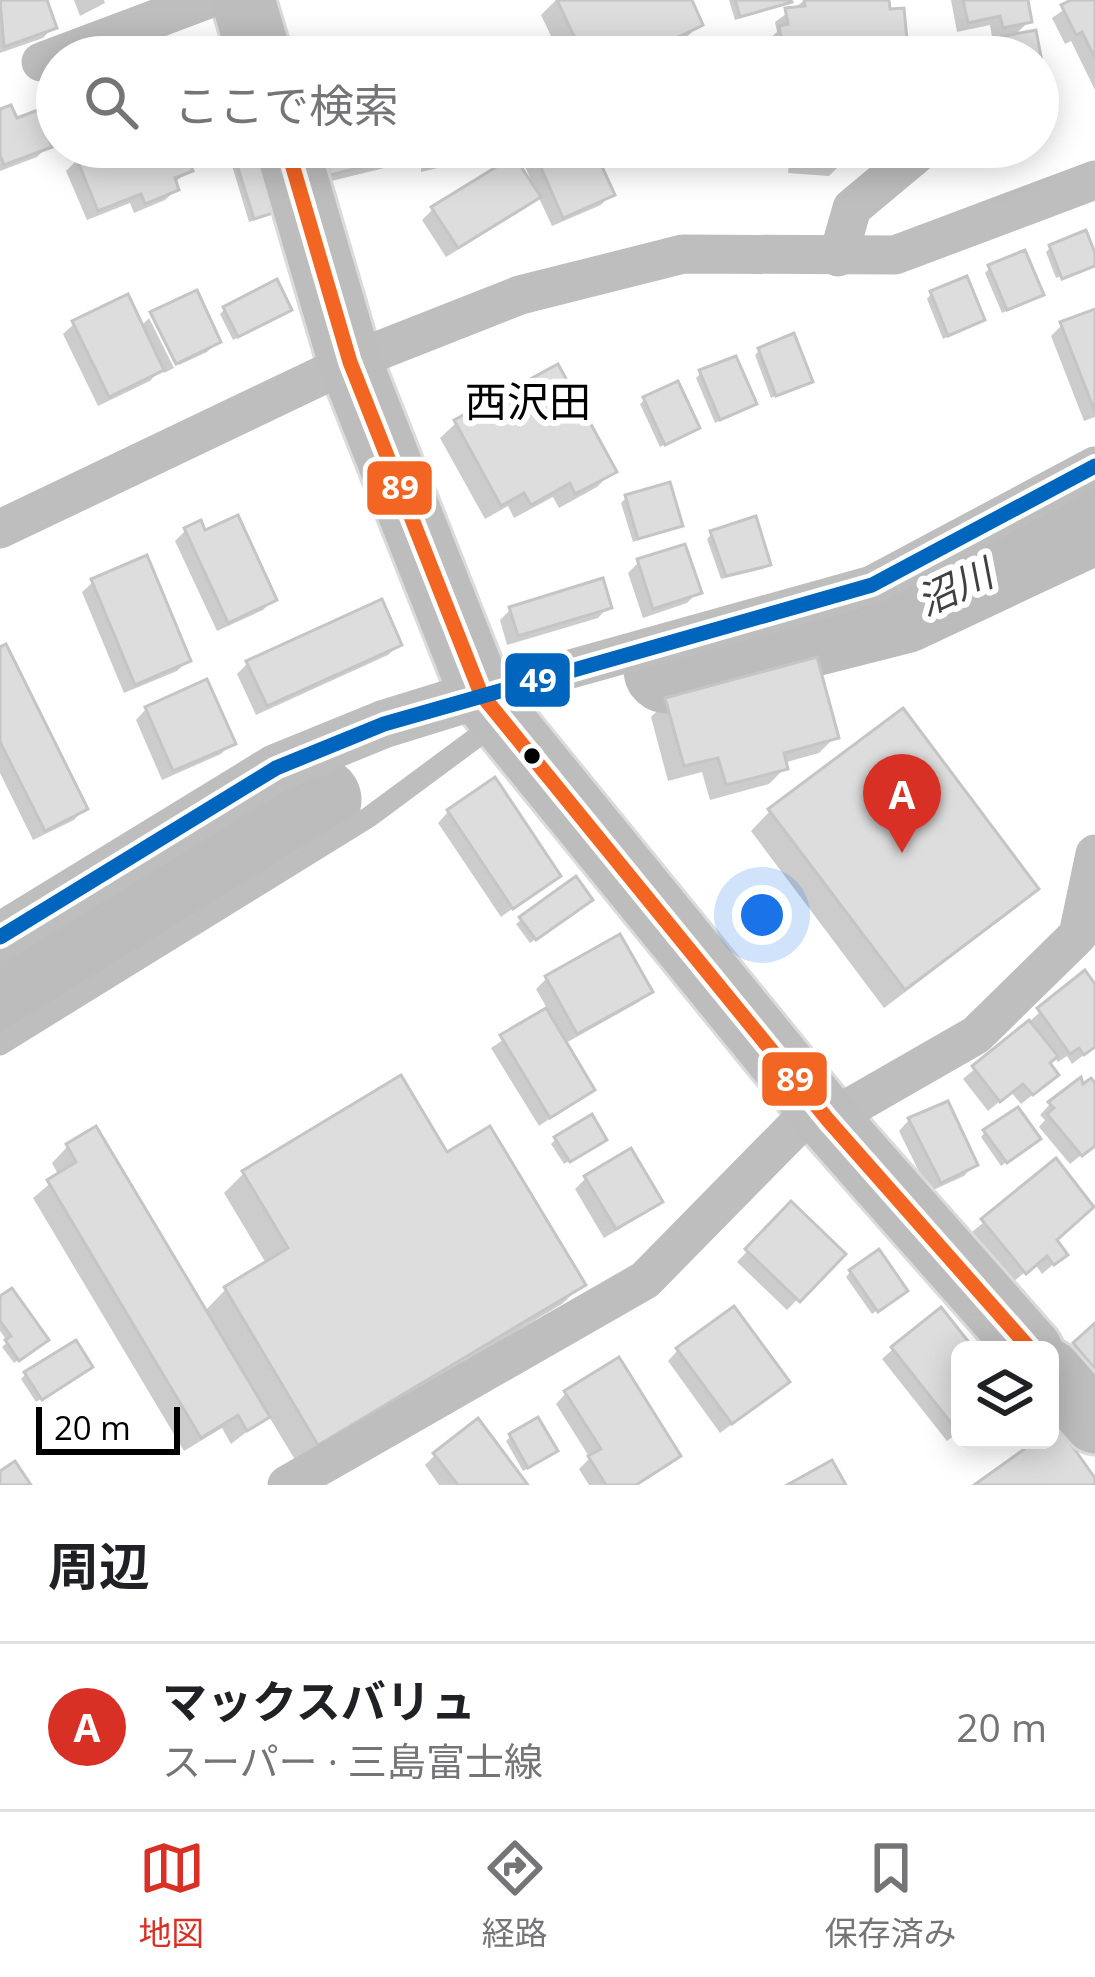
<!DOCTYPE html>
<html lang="ja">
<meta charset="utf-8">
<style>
body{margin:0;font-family:"Open Sans","Noto Sans JP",sans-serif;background:#f6f6f6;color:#202124}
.controls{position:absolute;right:36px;bottom:36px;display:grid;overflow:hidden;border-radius:18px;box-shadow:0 6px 30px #0003}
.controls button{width:108px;height:108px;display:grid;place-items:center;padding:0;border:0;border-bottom:3px solid #e0e0e0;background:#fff;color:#202124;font:60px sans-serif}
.scale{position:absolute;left:36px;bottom:30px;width:144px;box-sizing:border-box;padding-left:12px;border:6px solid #000;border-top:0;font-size:33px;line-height:42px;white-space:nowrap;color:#000;-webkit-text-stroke:9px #fff;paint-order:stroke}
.you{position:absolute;left:762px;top:915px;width:42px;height:42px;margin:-30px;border:9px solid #fff;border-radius:50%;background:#1a73e8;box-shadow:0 0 0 18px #1a73e833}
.badge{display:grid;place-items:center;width:78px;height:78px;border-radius:50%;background:#d93025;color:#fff;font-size:39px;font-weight:700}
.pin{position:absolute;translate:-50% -99px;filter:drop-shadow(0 3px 6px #0008)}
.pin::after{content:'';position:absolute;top:63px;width:42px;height:36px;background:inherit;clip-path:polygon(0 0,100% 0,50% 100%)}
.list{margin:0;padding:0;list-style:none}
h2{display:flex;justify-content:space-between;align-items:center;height:156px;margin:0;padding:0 48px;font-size:51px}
h2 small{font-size:39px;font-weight:400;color:#757577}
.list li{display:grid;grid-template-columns:78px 1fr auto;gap:36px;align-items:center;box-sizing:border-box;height:168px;padding:0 48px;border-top:3px solid #e0e0e0}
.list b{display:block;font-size:45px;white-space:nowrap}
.list p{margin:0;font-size:39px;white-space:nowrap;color:#757577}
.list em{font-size:39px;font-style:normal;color:#757577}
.icon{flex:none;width:66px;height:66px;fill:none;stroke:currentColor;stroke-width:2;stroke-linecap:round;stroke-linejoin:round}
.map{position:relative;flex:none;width:1095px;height:1485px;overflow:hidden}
.search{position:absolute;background:#fff;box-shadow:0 6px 30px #0003;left:36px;right:36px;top:36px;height:132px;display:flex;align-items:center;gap:30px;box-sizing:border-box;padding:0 42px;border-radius:66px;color:#757577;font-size:45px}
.sheet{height:324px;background:#fff}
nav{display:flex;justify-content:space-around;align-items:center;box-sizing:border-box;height:168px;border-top:3px solid #e0e0e0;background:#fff;font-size:33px;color:#757577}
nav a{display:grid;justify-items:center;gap:6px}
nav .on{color:#d93025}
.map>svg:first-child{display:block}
.shadow{fill:#0003}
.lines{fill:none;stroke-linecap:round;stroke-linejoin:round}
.river{stroke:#bcbcbc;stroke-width:87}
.building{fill:#ddd;stroke:#c5c5c5;stroke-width:3}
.primary-casing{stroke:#dbdbdb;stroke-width:69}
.service{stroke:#bebebe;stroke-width:21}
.minor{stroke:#bebebe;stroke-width:39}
.tertiary{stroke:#bebebe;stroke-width:48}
.primary{stroke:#bdbdbd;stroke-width:63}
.bus-1-casing{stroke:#fff;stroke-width:24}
.bus-2-casing{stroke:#fff;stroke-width:24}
.bus-1{stroke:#f26522;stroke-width:15}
.bus-2{stroke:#0065bd;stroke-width:15}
.bus-dot{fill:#000;stroke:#fff;stroke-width:4.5}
.labels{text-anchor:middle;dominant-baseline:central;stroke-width:12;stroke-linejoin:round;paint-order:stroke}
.water-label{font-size:39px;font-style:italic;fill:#414141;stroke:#fff}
.quarter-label{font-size:42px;fill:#000;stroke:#fff}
.line-badge{stroke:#fff;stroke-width:4.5}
.badge-label{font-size:33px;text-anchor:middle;font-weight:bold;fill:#fff}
</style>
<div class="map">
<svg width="1095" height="1485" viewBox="0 0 1095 1485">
<rect width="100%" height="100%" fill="#fff"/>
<!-- shadow -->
<g class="shadow">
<polygon points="0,0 44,0 53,27 43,38 0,53"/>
<polygon points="74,0 104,0 105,3 80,16"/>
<polygon points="556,0 688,0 700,24 684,40 654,57 561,57 541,15"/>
<polygon points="729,0 788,0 788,1 735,20"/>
<polygon points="805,0 886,0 887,13 904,39 892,51 893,57 772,57 769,39 777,32 775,22"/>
<polygon points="951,0 1025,0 1029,21 1012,38 1038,57 992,57 990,45 1000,36 992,37 990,25 957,32"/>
<polygon points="1078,0 1095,0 1095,90 1071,41 1065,44 1052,18"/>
<polygon points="173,49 177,57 154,57 157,54"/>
<polygon points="0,112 48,146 37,157 0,171"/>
<polygon points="109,147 180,147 190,170 174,183 176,190 165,200 134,213 130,203 87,220 66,171 77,160"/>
<polygon points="312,147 414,147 416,152 405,163 319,184"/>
<polygon points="422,147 477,147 478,151 467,161 421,172"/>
<polygon points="537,147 590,147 611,194 601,205 552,226 538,196 526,208 446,257 422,220 433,209 532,182 522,160"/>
<polygon points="782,147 842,147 840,165 829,176 788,173 790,151"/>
<polygon points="235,154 279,210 274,214 249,222 230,159"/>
<polygon points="1051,247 1095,261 1095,265 1056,278 1046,252"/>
<polygon points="990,268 1040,295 1002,313 985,273"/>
<polygon points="931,294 982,320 943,339 927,299"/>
<polygon points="225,309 284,314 233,340 220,314"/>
<polygon points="1095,313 1095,417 1084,421 1051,336 1062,325"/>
<polygon points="154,315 218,341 207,352 179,365"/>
<polygon points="149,318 174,368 164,373 162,368 150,381 98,406 63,334 74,324 140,327"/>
<polygon points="760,350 809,381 771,398 755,355"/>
<polygon points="701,373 753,404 715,423 696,378"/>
<polygon points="644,400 696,428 660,447 640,404"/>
<polygon points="456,423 613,471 597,487 559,508 553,497 514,518 508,506 485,519 440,438"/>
<polygon points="626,498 680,525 633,542 621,503"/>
<polygon points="186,530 203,534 274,599 263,610 217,631 175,541"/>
<polygon points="712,534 768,565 763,569 721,579 707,539"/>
<polygon points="639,562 698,592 687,603 643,618 628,573"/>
<polygon points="93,582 187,661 177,671 124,693 82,592"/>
<polygon points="608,607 598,618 507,645 500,620 511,609"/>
<polygon points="399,645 388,655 256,715 237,674 248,663"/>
<polygon points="0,650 84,809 74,820 33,840 0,773"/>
<polygon points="667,701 835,737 819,753 783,763 785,768 769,784 710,800 702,772 668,781 651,717"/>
<polygon points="146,709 232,743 221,754 162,780 136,720"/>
<polygon points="770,811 1035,889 1015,909 884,1008 751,831"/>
<polygon points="448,812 558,876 501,917 438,823"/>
<polygon points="584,904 530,943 516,924 521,920"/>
<polygon points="1084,974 1095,989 1095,1046 1072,1064 1067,1056 1058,1062 1054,1056 1047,1063 1044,1086 1021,1104 1011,1092 988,1111 963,1079"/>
<polygon points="547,978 649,992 639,1002 564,1044 592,1090 539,1126 491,1048 548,1010 536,989"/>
<polygon points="1095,1088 1095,1144 1070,1164 1039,1127 1045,1120 1040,1115 1050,1104 1082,1089"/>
<polygon points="909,1120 974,1165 964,1176 929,1192 899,1131"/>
<polygon points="95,1130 204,1312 226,1289 267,1265 224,1193 244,1173 446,1157 582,1285 562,1304 297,1463 268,1415 231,1444 222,1428 184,1451 33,1198 59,1176 52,1163 67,1147"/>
<polygon points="985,1132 1032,1144 1001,1166 981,1137"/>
<polygon points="556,1139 598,1144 564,1164 551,1144"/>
<polygon points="1056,1162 1053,1241 1064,1255 1042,1274 1035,1264 1013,1282 1008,1276 1002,1281 992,1266 997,1262 972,1232"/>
<polygon points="586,1178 659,1202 648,1212 604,1238 575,1189"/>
<polygon points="791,1205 842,1254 787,1310 737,1262"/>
<polygon points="850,1272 899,1295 872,1314 846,1277"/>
<polygon points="0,1300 40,1344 14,1363 2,1347 8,1342 0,1331"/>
<polygon points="1095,1327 1095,1392 1064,1356"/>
<polygon points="893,1349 971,1350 960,1350 960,1431 947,1441 882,1359"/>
<polygon points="678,1350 775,1392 720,1433 668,1361"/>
<polygon points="85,1372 36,1402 21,1379 26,1374"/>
<polygon points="566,1393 677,1456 638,1485 589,1485 579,1469 590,1458 556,1404"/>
<polygon points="511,1436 550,1456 523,1471 506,1441"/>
<polygon points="435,1455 525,1485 439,1485 425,1465"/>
</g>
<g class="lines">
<!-- river -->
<g class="river">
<polyline points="667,670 903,610 1095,520"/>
<polyline points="0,993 318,800"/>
</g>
</g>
<!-- building -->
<g class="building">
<polygon points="0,0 47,0 57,28 4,47"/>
<polygon points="557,0 692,0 703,25 654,49 658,57 593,57 587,43 579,47"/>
<polygon points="735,0 791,0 792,2 740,17"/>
<polygon points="804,0 889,0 890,9 904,8 907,40 894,41 896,57 791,57 791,51 783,52 779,26 788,24 785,8 805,6"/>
<polygon points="963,0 1028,0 1032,22 1003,28 1000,16 968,23"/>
<polygon points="1071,0 1095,0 1095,58 1082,32 1076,35 1061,5"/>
<polygon points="1036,30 1042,62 1038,63 1038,57 997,57 994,38"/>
<polygon points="11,105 17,118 38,110 52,147 4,165 0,155 0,109"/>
<polygon points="101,147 183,147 193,171 175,178 179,190 145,204 141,194 98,211 76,157"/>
<polygon points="250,147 263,147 282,210 254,219 233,152"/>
<polygon points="323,147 417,147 419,153 330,175"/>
<polygon points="428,147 480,147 481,152 432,162"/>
<polygon points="532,147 593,147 615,195 563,218"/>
<polygon points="799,147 845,147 843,166 798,163"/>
<polygon points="514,156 541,197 458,248 431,207"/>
<polygon points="1086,230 1095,253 1095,266 1062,279 1049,245"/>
<polygon points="1025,250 1044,295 1007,310 988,265"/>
<polygon points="967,276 985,320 948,336 930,291"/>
<polygon points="277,279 292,310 238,337 223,307"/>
<polygon points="197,290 221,342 176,364 150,312"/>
<polygon points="128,294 164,370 109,397 72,321"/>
<polygon points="1095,309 1095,412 1060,322"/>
<polygon points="794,333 813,382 776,396 758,348"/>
<polygon points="736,356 757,404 720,420 699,370"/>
<polygon points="558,364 617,472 575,494 570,483 531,505 524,493 501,506 454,420"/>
<polygon points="678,381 700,428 665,445 643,397"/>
<polygon points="670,482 683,526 638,539 625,495"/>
<polygon points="238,515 277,600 228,623 184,528 201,520 205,530"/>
<polygon points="756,516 771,565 726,576 710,531"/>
<polygon points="685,544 702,593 653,609 637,559"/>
<polygon points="147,555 191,661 135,685 91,579"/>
<polygon points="603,578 612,608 518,636 509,607"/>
<polygon points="382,599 402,645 267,706 246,661"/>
<polygon points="6,644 88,809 45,831 0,742 0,647"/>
<polygon points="817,657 839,738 784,753 788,769 726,785 718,758 684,766 665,698"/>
<polygon points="207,679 236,744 173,771 145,707"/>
<polygon points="903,708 1039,889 905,990 768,809"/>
<polygon points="495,777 561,876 513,909 447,810"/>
<polygon points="576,876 593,900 536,940 519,917"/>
<polygon points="620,934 653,992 577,1034 545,976"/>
<polygon points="1085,970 1095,984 1095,1047 1084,1055 1079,1048 1070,1054 1037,1008"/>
<polygon points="546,1008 595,1090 550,1118 500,1035"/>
<polygon points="1029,1020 1058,1056 1050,1063 1059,1075 1033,1095 1023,1084 1000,1102 972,1066"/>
<polygon points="401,1075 447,1152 490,1126 586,1285 318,1445 224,1287 288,1248 242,1171"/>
<polygon points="1081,1077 1083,1084 1091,1078 1095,1083 1095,1146 1082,1156 1047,1114 1054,1108 1048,1102"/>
<polygon points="948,1101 978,1165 941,1183 908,1118"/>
<polygon points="1018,1107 1041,1139 1007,1163 983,1130"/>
<polygon points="592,1114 607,1140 570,1162 554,1137"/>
<polygon points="96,1126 270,1417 247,1431 238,1415 201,1438 47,1180 76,1162 66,1144"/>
<polygon points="631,1148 663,1202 616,1229 584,1176"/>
<polygon points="1056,1158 1094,1207 1057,1240 1068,1255 1054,1265 1047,1256 1026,1274 981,1219"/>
<polygon points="791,1201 846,1254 800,1302 745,1249"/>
<polygon points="879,1249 908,1291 878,1312 849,1270"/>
<polygon points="12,1288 49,1340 19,1361 5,1340 11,1336 0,1321 0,1296"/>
<polygon points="734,1306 790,1382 732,1424 676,1348"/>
<polygon points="941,1307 975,1350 960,1350 959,1433 891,1347"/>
<polygon points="1095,1323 1095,1369 1073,1343"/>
<polygon points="76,1340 93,1367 42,1400 24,1372"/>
<polygon points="619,1357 681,1456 636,1485 606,1485 588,1456 601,1449 564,1391"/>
<polygon points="538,1417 558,1451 528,1468 509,1434"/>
<polygon points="478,1418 528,1485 458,1485 433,1453"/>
<polygon points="1058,1426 1095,1478 1095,1485 974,1485 1037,1440 1050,1440 1050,1431"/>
<polygon points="832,1460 846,1485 787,1485"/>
<polygon points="15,1461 31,1485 0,1485 0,1471"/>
</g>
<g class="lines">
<!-- primary casing -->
<g class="primary-casing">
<g id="primary">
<polyline points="243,0 260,57"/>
<polyline points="287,147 350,362 481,694 828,1120 1031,1350"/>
<polyline points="1050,1371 1095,1422"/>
</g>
</g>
<!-- service -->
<polyline class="service" points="0,1045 369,817 496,723"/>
<!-- minor -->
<g class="minor">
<polyline points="41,62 206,0"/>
<polyline points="838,257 852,208 925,147"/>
<polyline points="0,529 350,362 520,295 683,254 895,255 1095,180"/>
<polyline points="481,694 872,585 1095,466"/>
<polyline points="828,1120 976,1035 1078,935 1095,854"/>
<polyline points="287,1485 645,1280 816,1106"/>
</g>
<!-- tertiary -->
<polyline class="tertiary" points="0,937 276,768 384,724 481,694"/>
<!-- primary -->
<use href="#primary" class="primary"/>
<!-- bus-1 casing -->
<g class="bus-1-casing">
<polyline id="bus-1" points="287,147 350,362 481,694 828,1120 1031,1350"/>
</g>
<!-- bus-2 casing -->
<g class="bus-2-casing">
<polyline id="bus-2" points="0,937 276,768 384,724 872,585 1095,466"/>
</g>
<!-- bus-1 -->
<use href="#bus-1" class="bus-1"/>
<!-- bus-2 -->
<use href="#bus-2" class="bus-2"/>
</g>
<!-- markers -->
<circle class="bus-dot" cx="532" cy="756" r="10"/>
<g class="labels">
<!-- water labels -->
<g class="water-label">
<text transform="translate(954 586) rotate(-25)">沼川</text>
</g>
<!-- quarter labels -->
<g class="quarter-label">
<text x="528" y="400">西沢田</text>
</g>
</g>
<g class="line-badge">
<rect x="365" y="459" width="69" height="58" rx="12" fill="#f26522"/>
<rect x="503" y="651" width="69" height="58" rx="12" fill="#0065bd"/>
<rect x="760" y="1050" width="69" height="58" rx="12" fill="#f26522"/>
</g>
<g class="badge-label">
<text x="400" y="499">89</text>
<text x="538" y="692">49</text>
<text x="795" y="1091">89</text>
</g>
</svg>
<div class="controls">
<button><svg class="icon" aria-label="layers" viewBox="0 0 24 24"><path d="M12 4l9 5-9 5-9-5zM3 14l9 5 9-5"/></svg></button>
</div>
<div class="scale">20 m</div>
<div class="you"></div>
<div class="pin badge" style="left:902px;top:853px">A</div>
<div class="search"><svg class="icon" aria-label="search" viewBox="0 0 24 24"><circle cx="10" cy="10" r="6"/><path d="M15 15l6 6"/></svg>ここで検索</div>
</div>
<section class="sheet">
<h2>周辺<small></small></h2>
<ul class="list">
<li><span class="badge">A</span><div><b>マックスバリュ</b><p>スーパー · 三島富士線</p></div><em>20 m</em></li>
</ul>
</section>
<nav>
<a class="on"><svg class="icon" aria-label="map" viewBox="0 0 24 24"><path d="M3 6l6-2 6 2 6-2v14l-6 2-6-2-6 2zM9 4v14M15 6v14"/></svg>地図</a>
<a><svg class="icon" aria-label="directions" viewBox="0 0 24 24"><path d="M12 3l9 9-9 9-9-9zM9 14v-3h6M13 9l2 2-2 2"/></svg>経路</a>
<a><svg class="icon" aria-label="saved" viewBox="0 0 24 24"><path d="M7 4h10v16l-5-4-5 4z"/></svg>保存済み</a>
</nav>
